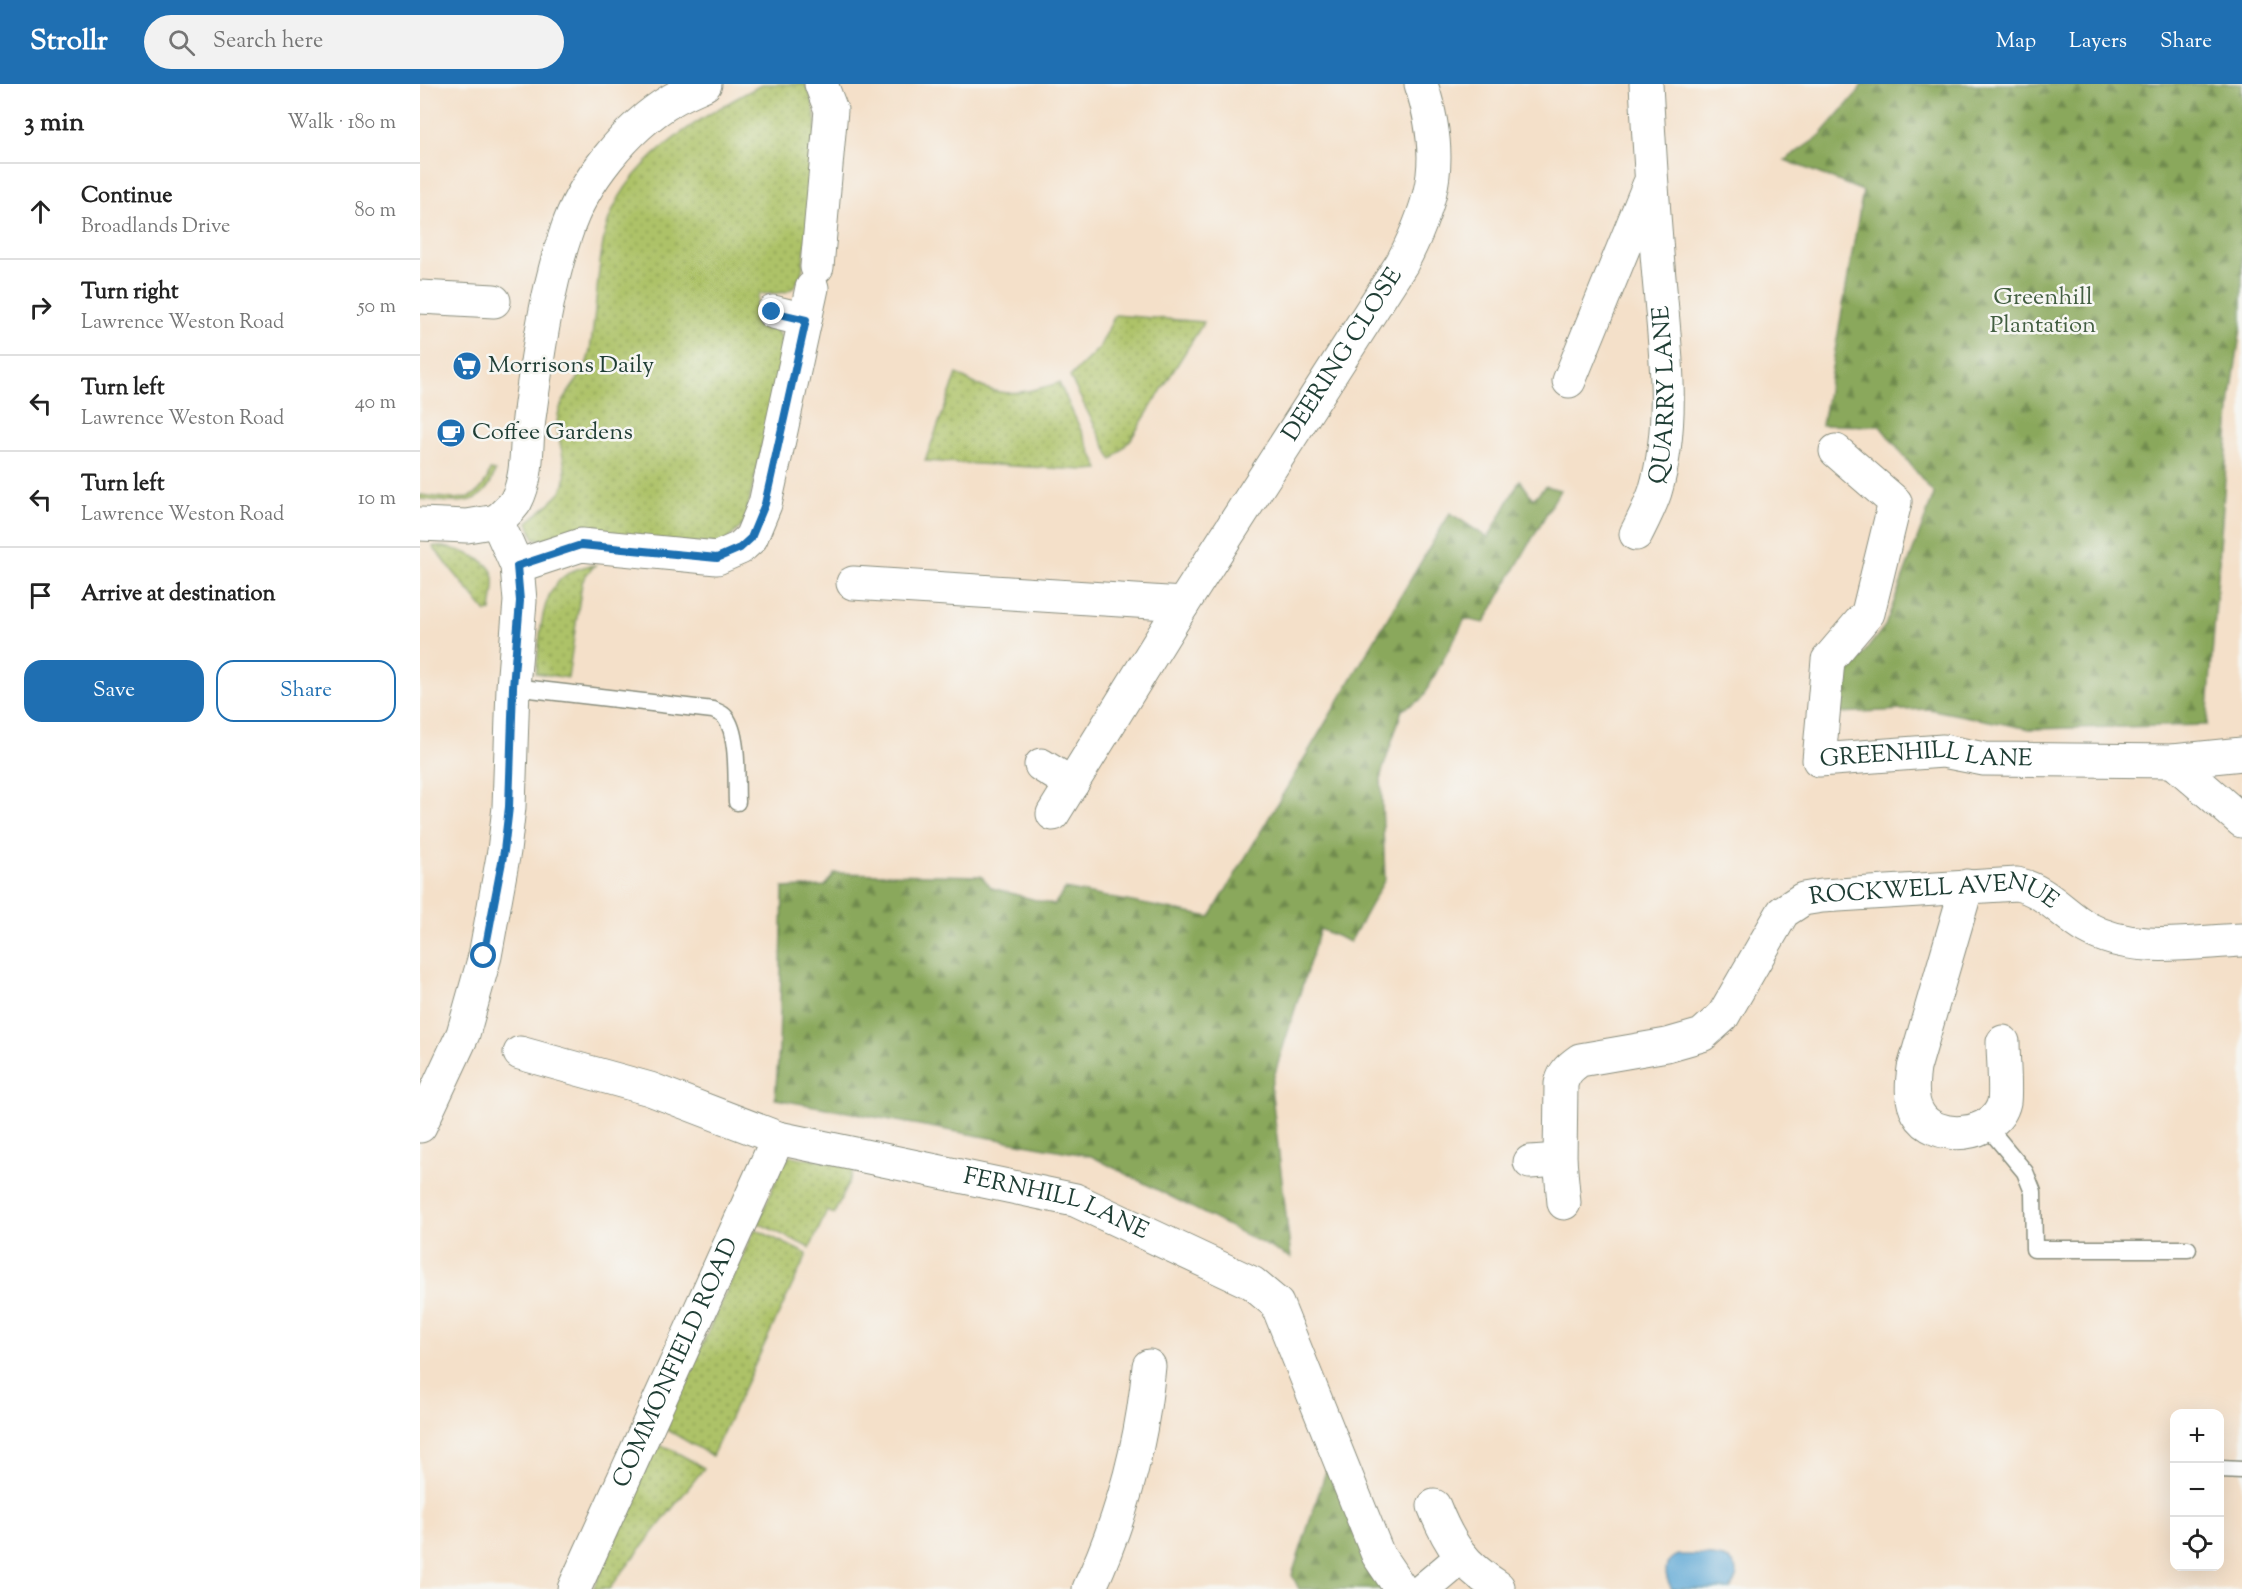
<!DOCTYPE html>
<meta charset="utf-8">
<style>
body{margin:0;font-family:"Sorts Mill Goudy",serif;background:#f2f2f2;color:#222}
.controls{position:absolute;right:18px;bottom:18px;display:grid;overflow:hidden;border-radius:12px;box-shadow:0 6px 24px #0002}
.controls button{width:54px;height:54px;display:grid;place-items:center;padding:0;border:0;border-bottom:2px solid #e0e0e0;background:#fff;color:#222;font:30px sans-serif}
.stop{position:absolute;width:18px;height:18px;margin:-14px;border:4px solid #1f6fb2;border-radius:50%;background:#fff}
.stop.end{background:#1f6fb2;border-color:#fff;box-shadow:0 2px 6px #0008}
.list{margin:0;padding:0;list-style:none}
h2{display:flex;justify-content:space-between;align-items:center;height:78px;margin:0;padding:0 24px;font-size:26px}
h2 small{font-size:20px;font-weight:400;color:#767676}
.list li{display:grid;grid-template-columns:39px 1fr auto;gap:18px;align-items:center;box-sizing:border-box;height:96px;padding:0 24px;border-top:2px solid #e0e0e0}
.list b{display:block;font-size:22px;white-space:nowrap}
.list p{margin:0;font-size:20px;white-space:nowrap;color:#767676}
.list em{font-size:20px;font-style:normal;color:#767676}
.actions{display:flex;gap:12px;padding:18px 24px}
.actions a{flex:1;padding:14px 0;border:2px solid #1f6fb2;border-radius:18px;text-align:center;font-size:21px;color:#1f6fb2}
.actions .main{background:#1f6fb2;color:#fff}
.icon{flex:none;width:33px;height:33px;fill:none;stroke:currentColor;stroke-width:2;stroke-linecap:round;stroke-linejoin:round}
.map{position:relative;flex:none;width:1822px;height:1505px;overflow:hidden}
header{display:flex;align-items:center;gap:36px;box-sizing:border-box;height:84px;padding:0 30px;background:#1f6fb2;color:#fff}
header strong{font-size:28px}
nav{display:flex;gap:33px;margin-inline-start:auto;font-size:21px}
.search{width:420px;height:54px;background:#f2f2f2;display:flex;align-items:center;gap:15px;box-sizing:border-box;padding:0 21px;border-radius:33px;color:#767676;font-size:22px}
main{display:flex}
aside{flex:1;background:#fff}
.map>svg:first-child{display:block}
.grass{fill:url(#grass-dots);stroke:#66804e;stroke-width:1.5}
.forest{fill:url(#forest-firs);stroke:#547248;stroke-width:1.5}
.water{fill:#5ea8d5;stroke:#3e7284;stroke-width:1.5}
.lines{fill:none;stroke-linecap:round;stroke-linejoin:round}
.service-casing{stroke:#8a8e7e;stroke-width:19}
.minor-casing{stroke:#8a8e7e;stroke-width:35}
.service{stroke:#fff;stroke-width:16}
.minor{stroke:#fff;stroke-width:33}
.route{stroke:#1f6fb2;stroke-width:8}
.labels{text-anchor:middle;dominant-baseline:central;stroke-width:5;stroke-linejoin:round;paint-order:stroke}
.park-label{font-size:24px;fill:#425e41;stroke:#f6f6f2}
.street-label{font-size:24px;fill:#1f3d34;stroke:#f6f6f2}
.poi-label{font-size:24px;fill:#1f3d34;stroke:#f6f6f2;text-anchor:start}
</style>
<header>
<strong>Strollr</strong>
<div class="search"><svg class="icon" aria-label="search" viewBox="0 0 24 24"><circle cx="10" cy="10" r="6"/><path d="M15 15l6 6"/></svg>Search here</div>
<nav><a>Map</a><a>Layers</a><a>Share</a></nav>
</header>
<main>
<aside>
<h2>3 min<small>Walk · 180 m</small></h2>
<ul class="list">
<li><svg class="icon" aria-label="ahead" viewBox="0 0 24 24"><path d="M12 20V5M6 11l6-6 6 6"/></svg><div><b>Continue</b><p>Broadlands Drive</p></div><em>80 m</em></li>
<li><svg class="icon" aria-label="right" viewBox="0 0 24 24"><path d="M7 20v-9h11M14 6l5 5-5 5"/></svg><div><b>Turn right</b><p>Lawrence Weston Road</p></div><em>50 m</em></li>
<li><svg class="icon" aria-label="left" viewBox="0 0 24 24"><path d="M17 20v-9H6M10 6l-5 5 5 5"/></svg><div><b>Turn left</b><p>Lawrence Weston Road</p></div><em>40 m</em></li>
<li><svg class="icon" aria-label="left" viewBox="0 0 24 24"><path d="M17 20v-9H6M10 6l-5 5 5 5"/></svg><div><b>Turn left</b><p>Lawrence Weston Road</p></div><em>10 m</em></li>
<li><svg class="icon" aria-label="arrive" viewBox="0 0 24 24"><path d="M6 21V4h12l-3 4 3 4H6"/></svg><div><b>Arrive at destination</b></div></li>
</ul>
<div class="actions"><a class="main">Save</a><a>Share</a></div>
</aside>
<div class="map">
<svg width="1822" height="1505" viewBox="0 0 1822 1505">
<defs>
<pattern id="grass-dots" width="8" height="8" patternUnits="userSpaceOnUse" patternTransform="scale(1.5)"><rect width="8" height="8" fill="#adc267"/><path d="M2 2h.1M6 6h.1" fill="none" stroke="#8c9f56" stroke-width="1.8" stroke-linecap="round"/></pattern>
<pattern id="forest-firs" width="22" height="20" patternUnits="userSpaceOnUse" patternTransform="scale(1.5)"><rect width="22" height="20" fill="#8aa85c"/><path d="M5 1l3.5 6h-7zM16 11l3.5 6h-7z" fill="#708a4d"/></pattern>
</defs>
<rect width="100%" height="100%" fill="#f6f6f2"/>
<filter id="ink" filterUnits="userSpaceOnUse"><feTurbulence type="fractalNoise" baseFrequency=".0167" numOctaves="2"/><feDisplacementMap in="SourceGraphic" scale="12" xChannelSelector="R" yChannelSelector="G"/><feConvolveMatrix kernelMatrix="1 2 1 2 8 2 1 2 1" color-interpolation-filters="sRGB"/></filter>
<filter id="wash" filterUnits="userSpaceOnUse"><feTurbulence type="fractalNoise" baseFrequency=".008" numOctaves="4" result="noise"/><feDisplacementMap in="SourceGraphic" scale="24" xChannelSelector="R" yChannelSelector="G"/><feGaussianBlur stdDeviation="1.35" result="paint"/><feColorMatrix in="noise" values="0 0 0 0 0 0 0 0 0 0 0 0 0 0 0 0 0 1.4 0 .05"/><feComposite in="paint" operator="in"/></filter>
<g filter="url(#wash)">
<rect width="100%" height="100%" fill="#f4e0c9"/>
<!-- grass -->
<g class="grass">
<path d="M343,0H385C410,37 387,143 382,188C372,214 363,208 339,210L334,234C352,241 362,246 365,266L324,440L303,460L114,455L108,438C118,429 130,420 139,410C156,391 133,355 138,331C143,308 165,293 169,271C177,230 176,189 185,149C201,77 283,32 343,0Z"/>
<polygon points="695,231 784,238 711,355 692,376 650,293 679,264"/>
<path d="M537,290C577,315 594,312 639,299L679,385L665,386L505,377Z"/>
<path d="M70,386L75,387C64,427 33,418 0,415V411C32,414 59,425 70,386Z"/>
<path d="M15,462C32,463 71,473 74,494C75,505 72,517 71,527L66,528L13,463Z"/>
<path d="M175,481L165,492L162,499L148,594L116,589C122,544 117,486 175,481Z"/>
<polygon points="370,1072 436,1082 414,1130 407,1127 390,1164 338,1139 364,1077"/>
<polygon points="335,1145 387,1170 292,1372 244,1344"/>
<polygon points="241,1362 249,1364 284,1384 189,1505 173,1505 232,1370"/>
</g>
<!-- forest -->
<g class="forest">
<polygon points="1442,0 1822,0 1822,236 1811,313 1787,641 1610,645 1508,625 1417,629 1425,593 1465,542 1514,410 1460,342 1402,341 1443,107 1365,76 1400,52 1438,8"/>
<polygon points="1100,396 1113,415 1126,402 1140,406 1064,539 1045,535 1002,615 982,626 961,691 965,795 930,858 900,845 851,1002 871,1174 671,1072 355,1015 359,964 363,804 405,802 415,789 561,792 572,804 634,821 645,805 790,833 1030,429 1068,454"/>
<polygon points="908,1381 968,1505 879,1505 872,1491"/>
</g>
<!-- water -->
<path class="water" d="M1259,1471C1280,1471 1337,1467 1310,1505H1252C1244,1492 1242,1476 1259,1471Z"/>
</g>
<g filter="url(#ink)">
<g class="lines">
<!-- service casing -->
<g class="service-casing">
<g id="service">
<path d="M93,603L293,626C297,628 302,629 305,633C319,649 316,697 317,718"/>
<polyline points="1566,1041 1605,1088 1613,1108 1614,1165 1768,1165"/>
<polyline points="1800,1385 1822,1386"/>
</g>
</g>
<!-- minor casing -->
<g class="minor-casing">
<g id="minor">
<polyline points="397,183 411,26 401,0"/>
<polyline points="0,213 74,217"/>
<polyline points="353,228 385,236"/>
<polyline points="1149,297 1229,101"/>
<path id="s1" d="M1416,367L1475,418L1448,529L1408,576L1399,676L1523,667L1564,675L1753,677L1822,670"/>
<path d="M77,437C83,431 92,424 96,417C110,390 105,356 110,327C118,268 127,205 146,149C162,98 207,43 252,16C262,10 274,5 285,0"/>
<polyline points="0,440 47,442 77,437"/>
<path id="s2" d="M1216,450C1223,436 1230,423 1235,408C1257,335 1244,257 1238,182C1233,121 1229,61 1226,0"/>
<polyline points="97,482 161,461 297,474 320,464 331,454 345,420 392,204"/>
<polyline points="433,499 763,520"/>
<polyline points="1753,677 1822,737"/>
<polyline points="621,681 652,700"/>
<path id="s3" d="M633,730L763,520L982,179C1016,114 1024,71 1001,0"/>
<path d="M1547,802L1494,984C1492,998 1490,1016 1498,1029C1514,1059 1576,1054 1584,1018C1586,1005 1583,973 1583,958"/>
<path id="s4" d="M100,969L230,1005L358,1054L655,1116L832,1199L857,1220L958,1471L981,1505"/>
<polyline points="0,1042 43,950 65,872 84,767 89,723 93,603 100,517 97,482 77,437"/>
<polyline points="1110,1078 1140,1076"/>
<path id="s5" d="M1144,1119L1140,1076L1141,1000C1144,988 1150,983 1160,976L1247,961L1282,951L1303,932L1363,828L1383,815L1402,812L1597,800C1625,806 1643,830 1667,844C1713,870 1772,858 1822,856"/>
<path d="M1014,1422C1029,1460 1043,1481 1078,1503"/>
<path id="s6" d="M154,1505L358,1054"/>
<path d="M669,1505C702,1434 722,1360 729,1282"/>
<polyline points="1004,1505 1042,1473"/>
</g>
</g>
<!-- service -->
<use href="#service" class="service"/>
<!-- minor -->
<use href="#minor" class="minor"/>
</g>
</g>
<g class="lines" filter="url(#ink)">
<!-- route -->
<polyline class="route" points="64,872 84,767 89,723 93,603 100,517 97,482 161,461 297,474 320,464 331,454 345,420 386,236 352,228"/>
</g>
<!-- icons -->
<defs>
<g id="supermarket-disc" transform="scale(1.5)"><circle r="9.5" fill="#1f6fb2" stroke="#f6f6f2"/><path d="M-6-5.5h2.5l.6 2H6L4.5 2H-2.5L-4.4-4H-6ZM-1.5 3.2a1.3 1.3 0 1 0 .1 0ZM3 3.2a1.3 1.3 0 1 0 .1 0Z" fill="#fff"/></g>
<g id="cafe-disc" transform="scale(1.5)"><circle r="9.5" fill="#1f6fb2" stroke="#f6f6f2"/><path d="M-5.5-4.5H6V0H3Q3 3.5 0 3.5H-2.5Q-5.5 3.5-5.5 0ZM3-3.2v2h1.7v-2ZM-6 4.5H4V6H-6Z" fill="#fff"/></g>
</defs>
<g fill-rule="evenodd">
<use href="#supermarket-disc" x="47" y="282"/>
<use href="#cafe-disc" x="31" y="349"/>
</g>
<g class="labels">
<!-- park labels -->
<g class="park-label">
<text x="1623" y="214">Greenhill<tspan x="1623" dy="28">Plantation</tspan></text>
</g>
<!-- street labels -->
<g class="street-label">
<text stroke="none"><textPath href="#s3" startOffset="543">DEERING CLOSE</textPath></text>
<text stroke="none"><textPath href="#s2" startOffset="144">QUARRY LANE</textPath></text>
<text stroke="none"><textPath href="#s1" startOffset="462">GREENHILL LANE</textPath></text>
<text stroke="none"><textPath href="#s5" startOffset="580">ROCKWELL AVENUE</textPath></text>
<text stroke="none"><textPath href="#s4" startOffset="558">FERNHILL LANE</textPath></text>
<text stroke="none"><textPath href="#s6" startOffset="248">COMMONFIELD ROAD</textPath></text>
</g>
<!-- poi labels -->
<g class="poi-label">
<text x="68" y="282">Morrisons Daily</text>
<text x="52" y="349">Coffee Gardens</text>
</g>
</g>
</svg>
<div class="controls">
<button>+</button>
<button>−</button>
<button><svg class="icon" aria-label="locate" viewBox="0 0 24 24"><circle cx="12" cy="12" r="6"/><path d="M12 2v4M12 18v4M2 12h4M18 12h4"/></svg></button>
</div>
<div class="stop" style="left:64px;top:872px"></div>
<div class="stop end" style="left:352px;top:228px"></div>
</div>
</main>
